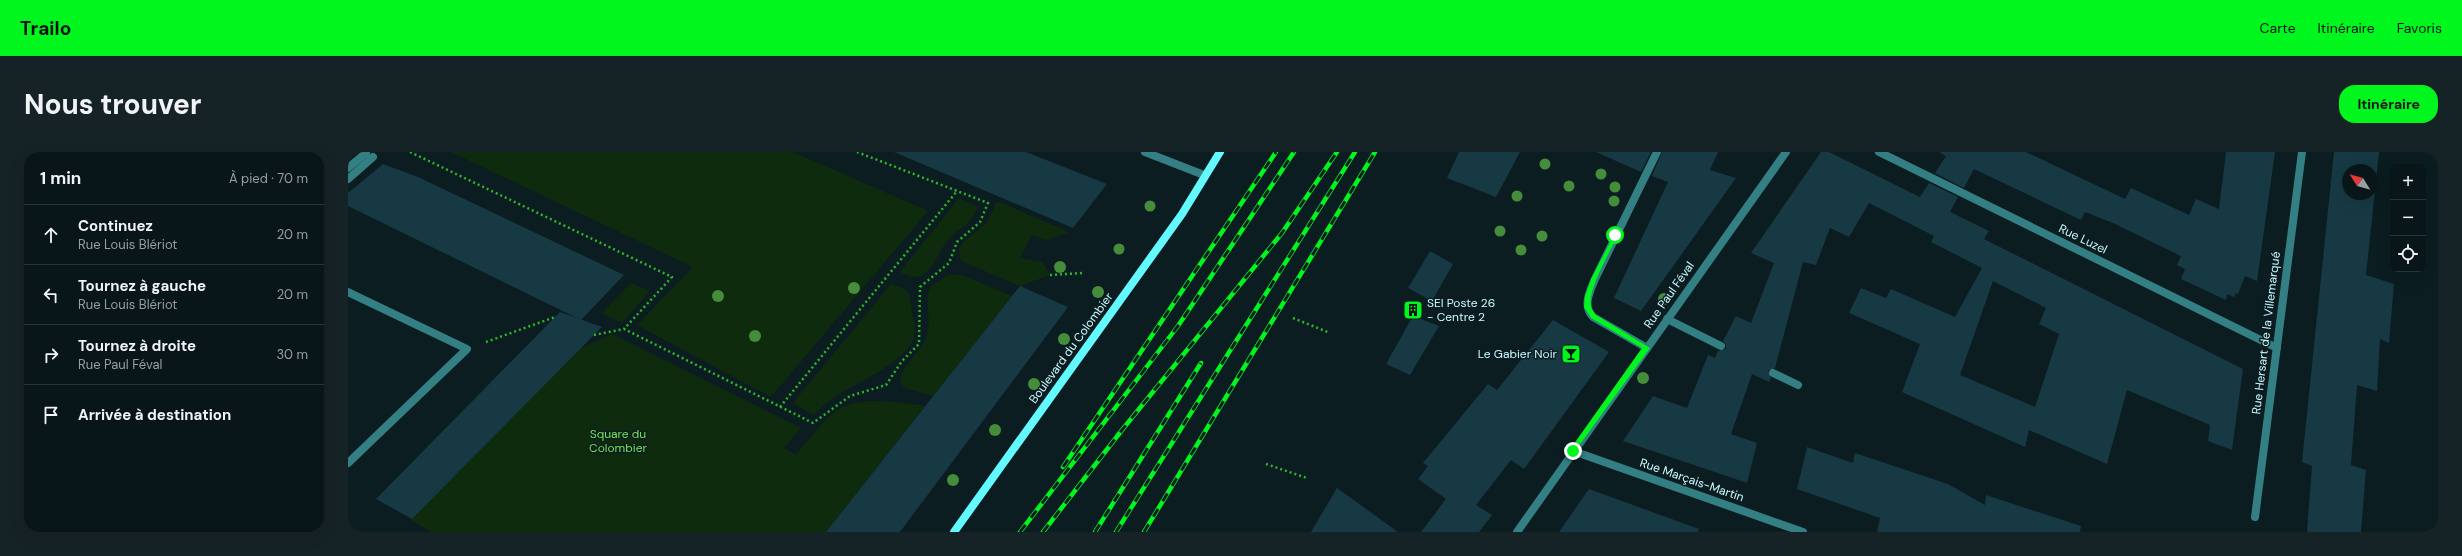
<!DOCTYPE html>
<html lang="fr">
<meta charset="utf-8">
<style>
body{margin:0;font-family:"DM Sans",sans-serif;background:#162326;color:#f1f3f6}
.controls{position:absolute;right:12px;top:12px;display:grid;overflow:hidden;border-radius:8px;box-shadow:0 4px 16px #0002}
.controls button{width:36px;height:36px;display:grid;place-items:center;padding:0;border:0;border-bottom:1px solid #293538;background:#081619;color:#f1f3f6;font:20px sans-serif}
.compass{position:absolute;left:1994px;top:12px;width:36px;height:36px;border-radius:50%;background:#081619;box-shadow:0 4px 16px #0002;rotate:307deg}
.stop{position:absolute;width:12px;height:12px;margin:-9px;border:3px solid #00f61c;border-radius:50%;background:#fff}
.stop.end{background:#00f61c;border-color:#fff;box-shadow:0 1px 4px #0008}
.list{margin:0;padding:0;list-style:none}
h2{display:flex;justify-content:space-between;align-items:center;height:52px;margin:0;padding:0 16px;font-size:17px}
h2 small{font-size:13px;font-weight:400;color:#989fa2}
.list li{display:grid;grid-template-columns:26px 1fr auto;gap:12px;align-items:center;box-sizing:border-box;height:60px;padding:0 16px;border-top:1px solid #293538}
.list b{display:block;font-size:15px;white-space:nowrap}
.list p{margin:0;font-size:13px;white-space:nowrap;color:#989fa2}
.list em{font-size:13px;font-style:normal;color:#989fa2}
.icon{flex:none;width:22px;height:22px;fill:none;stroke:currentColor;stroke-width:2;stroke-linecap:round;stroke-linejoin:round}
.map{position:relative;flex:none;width:2090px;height:380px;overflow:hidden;border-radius:16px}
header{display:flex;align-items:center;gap:24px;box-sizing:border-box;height:56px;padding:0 20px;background:#00f61c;color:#111}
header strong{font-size:19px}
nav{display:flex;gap:22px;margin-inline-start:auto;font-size:14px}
.intro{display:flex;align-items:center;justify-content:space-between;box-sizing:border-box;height:96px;padding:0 24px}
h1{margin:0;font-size:28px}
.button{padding:10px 18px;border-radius:16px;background:#00f61c;color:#111;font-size:14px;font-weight:700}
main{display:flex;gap:24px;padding:0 24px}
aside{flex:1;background:#081619;border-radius:16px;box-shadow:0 4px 16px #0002}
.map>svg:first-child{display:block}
.green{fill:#0f2b0e}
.building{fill:#163943;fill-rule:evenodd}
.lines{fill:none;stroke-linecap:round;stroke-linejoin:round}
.path{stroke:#2db826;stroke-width:2.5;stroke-dasharray:2 3;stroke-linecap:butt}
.lane{stroke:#337f83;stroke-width:8}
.street{stroke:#337f83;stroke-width:8}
.secondary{stroke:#62f9ff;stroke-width:8}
.rail-casing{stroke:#00f61c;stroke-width:4.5}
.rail{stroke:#0b1d21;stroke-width:3;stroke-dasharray:9;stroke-linecap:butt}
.tree{fill:#458c3b}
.route{fill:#00f61c}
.labels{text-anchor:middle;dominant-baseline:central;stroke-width:3;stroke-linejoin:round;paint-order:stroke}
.street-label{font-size:12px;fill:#cbf8ff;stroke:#0b1d21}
.poi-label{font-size:12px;fill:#cbf8ff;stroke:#0b1d21;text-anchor:start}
.park-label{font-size:12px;fill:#74e650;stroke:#0b1d21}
</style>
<header>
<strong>Trailo</strong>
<nav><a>Carte</a><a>Itinéraire</a><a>Favoris</a></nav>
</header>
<div class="intro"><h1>Nous trouver</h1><a class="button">Itinéraire</a></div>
<main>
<aside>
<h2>1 min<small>À pied · 70 m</small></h2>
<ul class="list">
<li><svg class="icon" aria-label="ahead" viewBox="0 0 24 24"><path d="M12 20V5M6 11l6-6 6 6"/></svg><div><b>Continuez</b><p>Rue Louis Blériot</p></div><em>20 m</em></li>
<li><svg class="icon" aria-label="left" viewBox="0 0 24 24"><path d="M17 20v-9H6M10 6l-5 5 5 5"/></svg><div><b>Tournez à gauche</b><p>Rue Louis Blériot</p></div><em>20 m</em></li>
<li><svg class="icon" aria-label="right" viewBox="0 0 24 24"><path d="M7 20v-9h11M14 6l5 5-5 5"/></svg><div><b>Tournez à droite</b><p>Rue Paul Féval</p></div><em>30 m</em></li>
<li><svg class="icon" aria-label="arrive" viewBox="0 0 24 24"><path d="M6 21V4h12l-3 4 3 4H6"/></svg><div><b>Arrivée à destination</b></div></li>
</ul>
</aside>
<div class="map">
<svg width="2090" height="380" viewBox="0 0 2090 380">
<rect width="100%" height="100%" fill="#0b1d21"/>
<!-- green -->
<g class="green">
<polygon points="103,0 445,0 580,59 423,245 289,173 345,115"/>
<path d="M611,46L630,55C621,76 614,73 601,87C585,104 584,137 552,120Z"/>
<path d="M649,49L721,80L699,88L684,83L672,106L694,110L702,123L672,134L614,109C603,91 626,84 635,74C642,67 645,57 649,49Z"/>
<path d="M602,122L616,124L664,144L585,244L557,236L552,230C553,211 574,202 579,183C584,167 576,151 582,135Z"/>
<polygon points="283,131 302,139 274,171 254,161"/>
<path d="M543,132C564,139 561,140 564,160C566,169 569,181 564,190C546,221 489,235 466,263L445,251Z"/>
<path d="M264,182L453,276L436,296L448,303C461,288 472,271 487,260C511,242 551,251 577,254L478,380H83L63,368L233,196Z"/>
</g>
<!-- building -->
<g class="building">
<polygon points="546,0 678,0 759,32 725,76"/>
<polygon points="1111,0 1172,0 1148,45 1099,26"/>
<polygon points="1248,0 1303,0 1293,20"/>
<polygon points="1314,0 1370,0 1362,18 1388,26 1293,159 1266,146 1320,30 1304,24"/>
<path d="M1473,0H1481L1572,45L1581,31L1610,45L1602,60L1641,79L1636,87L1895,217L1884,298L1860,289L1862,273L1779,238L1759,312L1681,278L1677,295L1554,240L1572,192L1501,161L1513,136L1538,146L1543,137L1607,165L1634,116L1583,90L1586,84L1521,51L1501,85L1482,76L1468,113L1455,110L1427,216L1420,219L1423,226L1421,230L1404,222L1383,282L1409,291L1399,331L1275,289L1305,244L1339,256L1360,203L1367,206L1370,199L1378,197V193L1375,189L1388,164L1403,171L1426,111L1403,101ZM1645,129L1698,156L1691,172L1711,182L1687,255L1612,223Z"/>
<polygon points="1591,0 1678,0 1777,47 1783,36 1841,63 1848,47 1871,57 1878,0 1927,0 1909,129 1897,124 1890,142 1888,141 1886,145 1879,142 1878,148 1833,127 1837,117 1829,113 1833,104 1765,71 1737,60 1733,68 1626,17 1616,36 1587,21 1598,4"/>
<path d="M1986,0H2031L2018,123L2046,132L2041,191L2032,187L2029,239L2009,233L2003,313L2018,318L2013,380H1959L1964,314L1954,310ZM2000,18H2024V42H2000Z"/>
<polygon points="35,12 70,25 276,123 233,168 0,54 0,41"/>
<polygon points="1082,99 1105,112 1084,149 1060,136"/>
<polygon points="672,134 720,155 552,380 478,380"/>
<polygon points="212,160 254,175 64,367 28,347"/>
<polygon points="1065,164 1091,174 1062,223 1038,212"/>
<polygon points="1205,168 1261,200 1176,317 1163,308 1128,353 1144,363 1131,380 1073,380 1098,347 1070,327 1080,314 1075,311 1140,232 1149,238"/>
<polygon points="1459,295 1505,311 1507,301 1600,332 1637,353 1638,343 1733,374 1732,380 1529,380 1532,366 1449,337"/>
<polygon points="989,336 1050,380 963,380"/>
<polygon points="1241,337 1351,377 1350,380 1211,380"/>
</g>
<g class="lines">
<!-- path -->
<g class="path">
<polyline points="62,0 324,125 276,177"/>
<polyline points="702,123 734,121"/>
<polyline points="945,166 982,181"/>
<polyline points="246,183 276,177 465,271 502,244 538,233 554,209 571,192 572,135 601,111 609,90 632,70 640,51 509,0"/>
<polyline points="138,190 207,165"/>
<polyline points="432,255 609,39"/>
<polyline points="918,312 959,326"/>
</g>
<!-- lane -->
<g class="lane">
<polyline points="0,16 18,1"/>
<polyline points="1319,167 1373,194"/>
<polyline points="1425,221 1450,233"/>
</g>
<!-- street -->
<g class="street">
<polyline points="797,0 856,23"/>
<polyline points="1531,0 1929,196"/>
<polyline points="0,27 25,5"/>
<polyline points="0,140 119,197 0,311"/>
<path d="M1299,196L1245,165C1234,154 1242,139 1247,127L1309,0"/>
<polyline points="1225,299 1455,380"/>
<polyline points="1907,365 1954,0"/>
<polyline points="1169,380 1438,0"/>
</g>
<!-- secondary -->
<polyline class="secondary" points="606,380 834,62 872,0"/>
<!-- rail casing -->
<g class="rail-casing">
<g id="rail">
<polyline points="715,315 928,0"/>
<polyline points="672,380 830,174 946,0"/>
<polyline points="695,380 774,278 934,81 989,0"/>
<polyline points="747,380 853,211"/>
<polyline points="768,380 1007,0"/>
<polyline points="796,380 1027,0"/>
</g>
</g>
<!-- rail -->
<use href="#rail" class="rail"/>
</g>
<!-- trees -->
<g class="tree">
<circle cx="1197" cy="12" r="5.5"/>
<circle cx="1253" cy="22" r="5.5"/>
<circle cx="1221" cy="34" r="5.5"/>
<circle cx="1267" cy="35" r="5.5"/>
<circle cx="1169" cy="44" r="5.5"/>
<circle cx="1266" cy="49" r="5.5"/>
<circle cx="802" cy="54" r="5.5"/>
<circle cx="1152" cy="79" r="5.5"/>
<circle cx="1194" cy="84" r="5.5"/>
<circle cx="771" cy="97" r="5.5"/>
<circle cx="1173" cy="98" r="5.5"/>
<circle cx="712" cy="115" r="6"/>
<circle cx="506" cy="136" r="6"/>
<circle cx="750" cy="140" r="6"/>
<circle cx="370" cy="144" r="6"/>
<circle cx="1316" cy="147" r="6"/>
<circle cx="407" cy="184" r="6"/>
<circle cx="716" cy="187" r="6"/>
<circle cx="1295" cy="226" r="6"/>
<circle cx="686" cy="232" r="6"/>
<circle cx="647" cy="278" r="6"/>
<circle cx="605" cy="328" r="6"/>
</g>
<!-- route -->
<path class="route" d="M1267,81L1270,83C1263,98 1239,138 1243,154C1243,157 1246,160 1248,163L1302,196L1225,302L1222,299L1223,296L1294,196L1243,166L1236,155L1237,144L1243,127Z"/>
<!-- icons -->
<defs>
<g id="building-square" transform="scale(1)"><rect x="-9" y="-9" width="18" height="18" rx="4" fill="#00f61c" stroke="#0b1d21"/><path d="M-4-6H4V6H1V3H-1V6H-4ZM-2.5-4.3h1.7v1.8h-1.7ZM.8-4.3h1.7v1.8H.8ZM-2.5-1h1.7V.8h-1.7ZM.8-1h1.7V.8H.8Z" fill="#111"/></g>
<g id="bar-square" transform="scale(1)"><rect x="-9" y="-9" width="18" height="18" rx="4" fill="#00f61c" stroke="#0b1d21"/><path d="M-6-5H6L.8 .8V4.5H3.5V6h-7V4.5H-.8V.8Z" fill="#111"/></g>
</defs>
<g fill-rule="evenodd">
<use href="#building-square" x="1065" y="158"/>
<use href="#bar-square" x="1223" y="202"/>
</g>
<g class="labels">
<!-- street labels -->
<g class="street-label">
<text transform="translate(1735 87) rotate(26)">Rue Luzel</text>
<text transform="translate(1321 143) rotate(-55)">Rue Paul Féval</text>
<text transform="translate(1918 181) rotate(-83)">Rue Hersart de la Villemarqué</text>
<text transform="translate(723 196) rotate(-54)">Boulevard du Colombier</text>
<text transform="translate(1344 328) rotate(19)">Rue Marçais-Martin</text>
</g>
<!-- poi labels -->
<g class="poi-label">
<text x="1079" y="151">SEI Poste 26<tspan x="1079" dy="14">- Centre 2</tspan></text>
<text x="1209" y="202" text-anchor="end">Le Gabier Noir</text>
</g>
<!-- park labels -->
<g class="park-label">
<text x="270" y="282">Square du<tspan x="270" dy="14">Colombier</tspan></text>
</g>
</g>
</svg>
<div class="controls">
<button>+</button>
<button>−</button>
<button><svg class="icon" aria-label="locate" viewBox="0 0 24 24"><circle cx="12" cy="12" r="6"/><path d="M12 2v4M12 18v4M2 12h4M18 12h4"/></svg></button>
</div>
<svg class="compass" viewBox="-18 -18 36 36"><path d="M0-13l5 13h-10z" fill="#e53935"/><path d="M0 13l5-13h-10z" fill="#989fa2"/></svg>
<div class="stop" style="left:1267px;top:83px"></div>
<div class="stop end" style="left:1225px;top:299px"></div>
</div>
</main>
